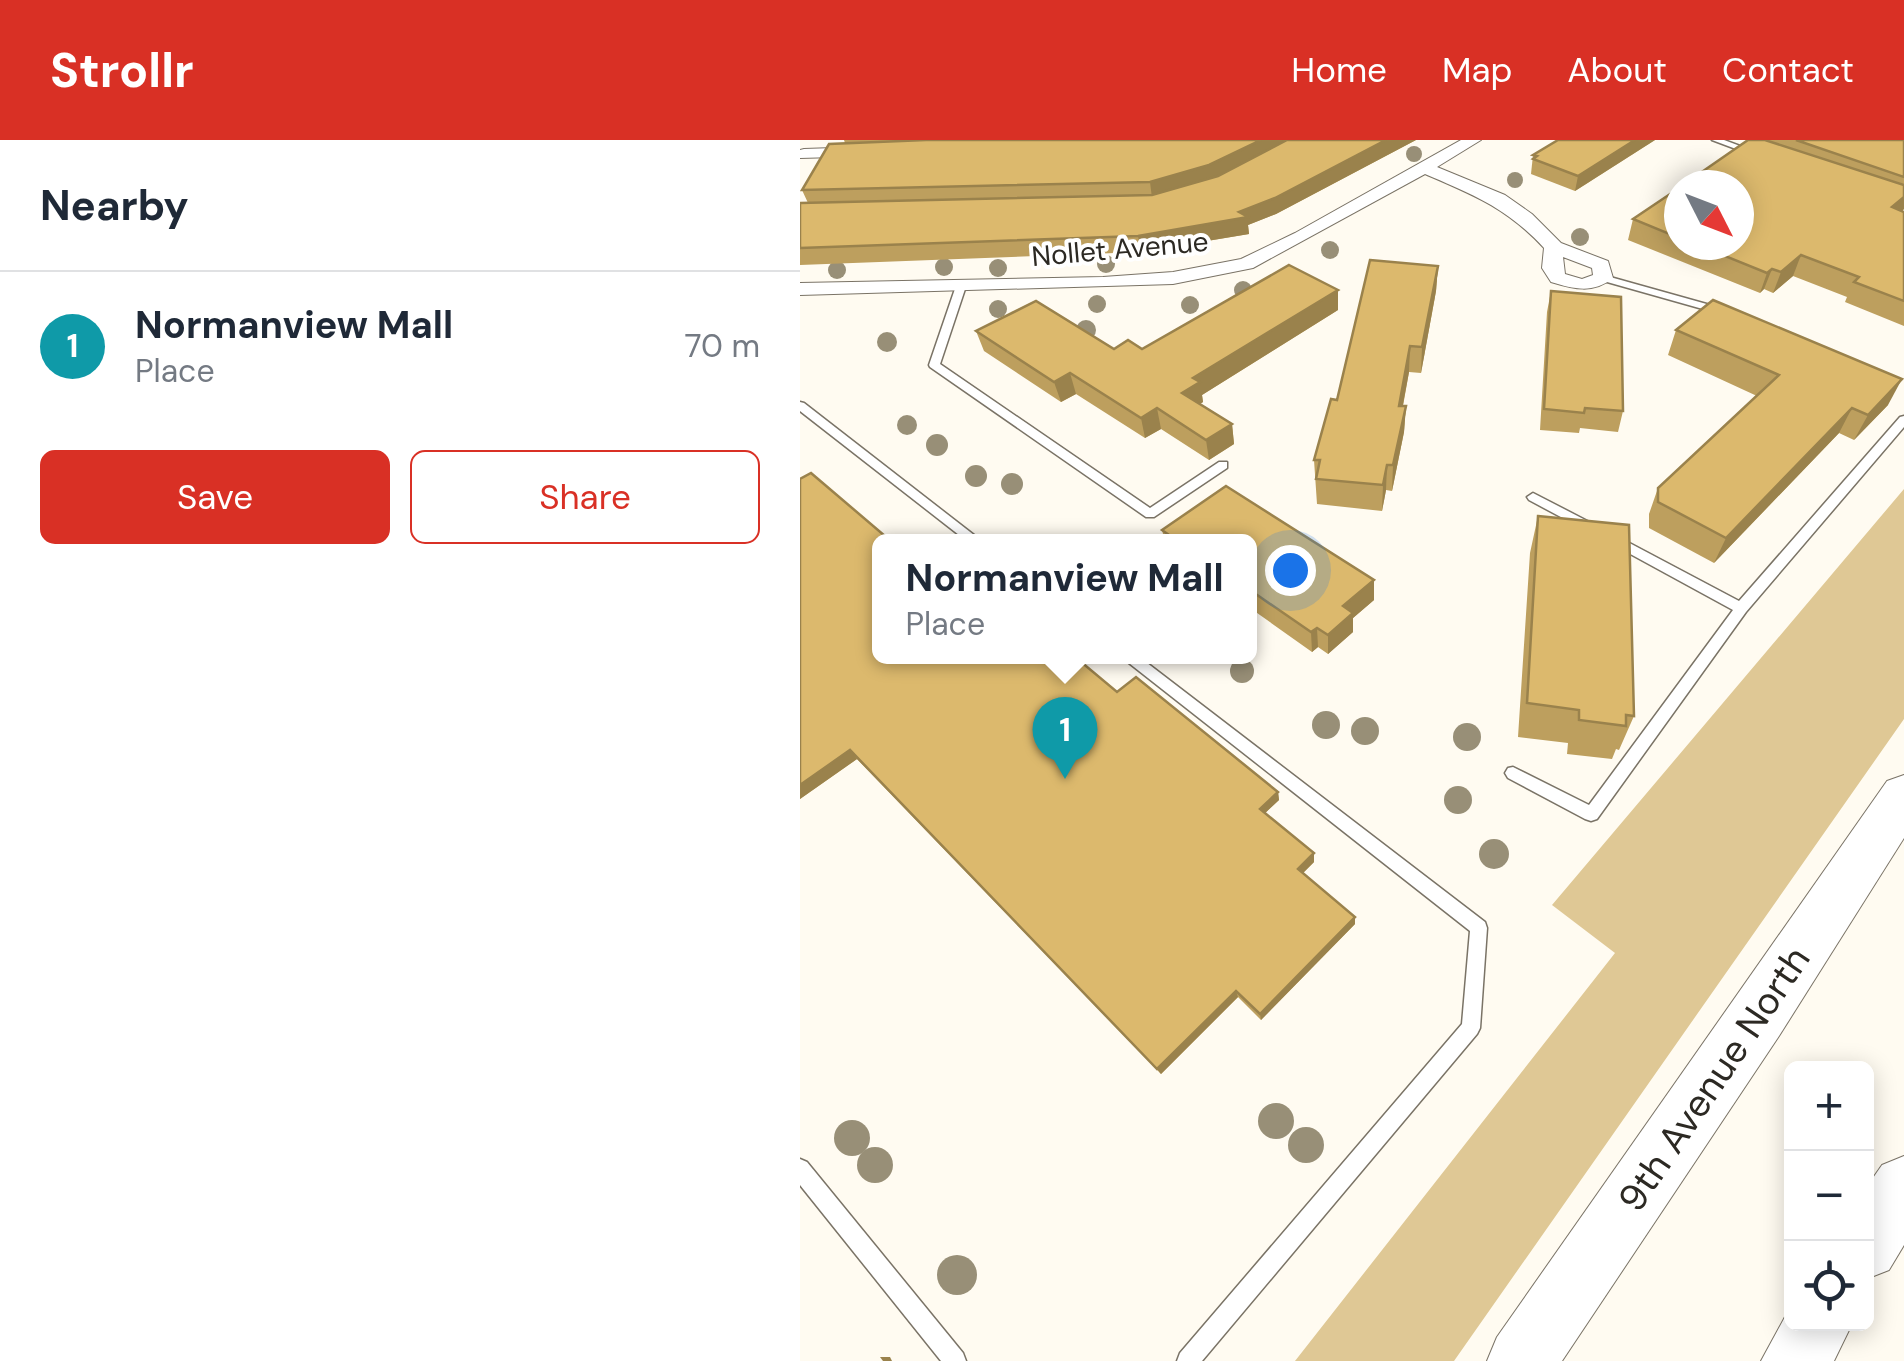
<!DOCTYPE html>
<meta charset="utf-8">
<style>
body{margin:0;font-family:"DM Sans",sans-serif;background:#f6f6f7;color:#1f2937}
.controls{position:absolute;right:30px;bottom:30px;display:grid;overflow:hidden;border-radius:15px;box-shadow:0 5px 25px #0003}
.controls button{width:90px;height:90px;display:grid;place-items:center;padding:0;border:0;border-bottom:2px solid #e0e1e3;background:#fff;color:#1f2937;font:50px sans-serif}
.compass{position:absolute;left:864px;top:30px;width:90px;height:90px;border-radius:50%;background:#fff;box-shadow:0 5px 25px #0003;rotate:132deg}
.you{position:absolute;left:490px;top:430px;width:35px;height:35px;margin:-25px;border:8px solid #fff;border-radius:50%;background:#1a73e8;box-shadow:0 0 0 15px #1a73e833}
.badge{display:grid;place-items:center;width:65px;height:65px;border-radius:50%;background:#d93025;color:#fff;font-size:32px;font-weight:700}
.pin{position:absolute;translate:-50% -82px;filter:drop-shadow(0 2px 5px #0008)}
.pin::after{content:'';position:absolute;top:52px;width:35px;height:30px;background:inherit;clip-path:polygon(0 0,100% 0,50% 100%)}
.popup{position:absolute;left:72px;top:394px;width:385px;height:130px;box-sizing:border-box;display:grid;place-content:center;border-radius:15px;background:#fff;filter:drop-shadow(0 2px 8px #0005);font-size:32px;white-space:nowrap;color:#747a83}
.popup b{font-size:38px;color:#1f2937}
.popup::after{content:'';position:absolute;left:50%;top:100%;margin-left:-20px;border:20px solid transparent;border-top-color:#fff}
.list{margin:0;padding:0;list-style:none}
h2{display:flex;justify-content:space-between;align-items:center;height:130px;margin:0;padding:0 40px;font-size:42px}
h2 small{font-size:32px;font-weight:400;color:#747a83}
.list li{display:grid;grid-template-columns:65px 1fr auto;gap:30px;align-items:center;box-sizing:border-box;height:150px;padding:0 40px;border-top:2px solid #e0e1e3}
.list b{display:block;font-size:38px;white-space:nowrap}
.list p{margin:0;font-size:32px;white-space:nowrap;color:#747a83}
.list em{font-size:32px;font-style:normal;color:#747a83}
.actions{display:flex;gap:20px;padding:30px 40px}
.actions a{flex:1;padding:22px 0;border:2px solid #d93025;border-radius:15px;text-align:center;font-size:35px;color:#d93025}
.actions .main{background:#d93025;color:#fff}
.icon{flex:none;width:55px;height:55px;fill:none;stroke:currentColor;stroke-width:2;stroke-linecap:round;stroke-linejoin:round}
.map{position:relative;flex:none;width:1104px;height:1221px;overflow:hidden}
header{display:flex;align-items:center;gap:60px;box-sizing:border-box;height:140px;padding:0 50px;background:#d93025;color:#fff}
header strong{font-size:48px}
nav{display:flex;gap:55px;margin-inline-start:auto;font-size:35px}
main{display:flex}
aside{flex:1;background:#fff}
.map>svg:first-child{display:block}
.green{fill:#dfc895}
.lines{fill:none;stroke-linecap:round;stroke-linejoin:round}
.lane-casing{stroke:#7a7366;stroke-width:3}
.street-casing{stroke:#7a7366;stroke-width:2}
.primary-casing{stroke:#7a7366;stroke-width:2}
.lane{fill:#fff;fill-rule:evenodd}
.street{fill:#fff;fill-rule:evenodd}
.primary{fill:#fff;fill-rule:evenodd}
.tree{fill:#988f77}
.wall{fill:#bd9f5e}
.shaded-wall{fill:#9a824c}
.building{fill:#dcb96d;stroke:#9a824c;stroke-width:2.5}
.labels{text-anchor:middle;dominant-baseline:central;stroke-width:8;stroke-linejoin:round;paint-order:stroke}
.far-street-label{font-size:28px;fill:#2c2923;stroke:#fff}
.near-street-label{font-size:38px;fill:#2c2923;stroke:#fff}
</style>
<header>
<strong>Strollr</strong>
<nav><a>Home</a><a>Map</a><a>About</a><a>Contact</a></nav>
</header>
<main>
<aside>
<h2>Nearby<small></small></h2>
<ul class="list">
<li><span class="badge" style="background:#0f9aa8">1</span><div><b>Normanview Mall</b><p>Place</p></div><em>70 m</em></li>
</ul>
<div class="actions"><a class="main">Save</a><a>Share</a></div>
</aside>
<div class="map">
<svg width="1104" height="1221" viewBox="0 0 1104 1221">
<rect width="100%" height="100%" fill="#fffbf1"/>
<!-- green -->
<polygon class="green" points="1104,349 1104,579 654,1221 495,1221 815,813 752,765"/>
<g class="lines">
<!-- lane casing -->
<g class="lane-casing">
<g id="lane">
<polygon points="912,0 924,0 959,13 952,15"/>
<polygon points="803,135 928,170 929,172 924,175 800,140 798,138"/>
<polygon points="161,143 166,146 140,224 350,368 419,322 427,322 427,328 354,377 346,377 130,227 129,225 156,146"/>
<polygon points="0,262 4,263 183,402 168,402 0,271"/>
<polygon points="1104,276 1104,287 946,472 797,679 791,681 785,679 708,638 705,633 708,628 713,627 789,665 933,470 812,404 812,398 820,398 939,461 1100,277"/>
<polygon points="733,353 795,385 797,388 791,392 787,391 729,360 727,357"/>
<polygon points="320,516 338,516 685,782 687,788 680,888 677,894 402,1221 377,1221 380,1213 662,884 670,791"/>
<polygon points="0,1019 7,1022 163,1213 166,1221 141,1221 0,1045"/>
</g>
</g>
<!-- street casing -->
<g class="street-casing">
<g id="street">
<path d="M661,0H681L637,27L705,55L732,74L761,103L808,121L813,138C793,154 774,149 751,142L742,128L744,108C707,68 674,55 625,34L453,128L373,144L0,155V143L303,137L373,132L441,119L495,93ZM763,117L792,128L793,135L782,139L765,134Z"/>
<polygon points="64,7 72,12 70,16 0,18 0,10 4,9"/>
</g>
</g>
<!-- primary casing -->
<g class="primary-casing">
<g id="primary">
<polygon points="1104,635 1104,698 979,896 762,1221 687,1221 697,1197 1087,641"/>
<polygon points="1104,1016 1104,1105 1089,1130 1066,1139 1066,1048 1082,1025"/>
<polygon points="992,1164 992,1184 1052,1184 1034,1221 961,1221"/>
</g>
</g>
<!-- lane -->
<use href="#lane" class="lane"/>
<!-- street -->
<use href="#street" class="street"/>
<!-- primary -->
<use href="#primary" class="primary"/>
</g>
<!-- trees -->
<g class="tree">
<circle cx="614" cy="14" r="8"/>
<circle cx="715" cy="40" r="8"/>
<circle cx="780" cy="97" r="9"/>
<circle cx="530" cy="110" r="9"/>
<circle cx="306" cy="124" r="9"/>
<circle cx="144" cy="127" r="9"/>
<circle cx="198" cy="128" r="9"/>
<circle cx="37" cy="130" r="9"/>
<circle cx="443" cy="150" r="9"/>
<circle cx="297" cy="164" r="9"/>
<circle cx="390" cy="165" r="9"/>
<circle cx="198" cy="169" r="9"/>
<circle cx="286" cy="190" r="10"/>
<circle cx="87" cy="202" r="10"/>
<circle cx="107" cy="285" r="10"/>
<circle cx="137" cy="305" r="11"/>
<circle cx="176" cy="336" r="11"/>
<circle cx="212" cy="344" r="11"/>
<circle cx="442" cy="531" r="12"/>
<circle cx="526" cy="585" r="14"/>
<circle cx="565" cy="591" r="14"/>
<circle cx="667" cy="597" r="14"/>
<circle cx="658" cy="660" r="14"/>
<circle cx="694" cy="714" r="15"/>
<circle cx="476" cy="981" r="18"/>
<circle cx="52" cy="998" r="18"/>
<circle cx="506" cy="1005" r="18"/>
<circle cx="75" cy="1025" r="18"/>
<circle cx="157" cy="1135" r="20"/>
</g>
<!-- wall -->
<g class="wall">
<polygon points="44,0 115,0 45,3"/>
<polygon points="126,0 616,0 476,74 448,85 449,94 341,112 0,125 0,63 8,63 2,50"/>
<polygon points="758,0 855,0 775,51 731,34 733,15"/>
<polygon points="946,0 1104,0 1104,69 1102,71 1104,71 1104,186 1045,162 1047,157 993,136 973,153 964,149 960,153 828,100 833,79 879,48 879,105 939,105 947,1"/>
<polygon points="638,126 636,151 621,233 609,232 603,266 606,266 604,292 592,351 586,350 582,371 517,364 514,320 537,260"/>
<polygon points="751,151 823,271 818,292 780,288 779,293 740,290 747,172"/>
<polygon points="538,170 402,255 403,262 400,264 432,284 434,304 409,320 361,289 345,298 276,254 261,262 184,211 176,191 314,209 342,209"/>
<polygon points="876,190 1088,265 1054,300 1039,293 914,423 849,388 849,374 858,348 957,256 868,215"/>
<polygon points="0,339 80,516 260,523 317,552 478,652 479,660 465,673 514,722 503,733 555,784 461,880 438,857 361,934 57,619 0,659"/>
<polygon points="426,346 574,440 574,460 553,478 553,492 528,514 518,507 512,512 450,468 450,402 365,402 362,390"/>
<polygon points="738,376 834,576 819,610 816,609 812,619 767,614 768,603 718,597 730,413"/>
</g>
<!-- shaded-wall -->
<g class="shaded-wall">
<polygon points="461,0 495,0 411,42 352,58 350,42"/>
<polygon points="586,0 616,0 476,74 448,85 449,94 341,112 338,96"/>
<polygon points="835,0 855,0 775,51 778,36"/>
<polygon points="1104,57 1104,69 1083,87 1092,67"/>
<polygon points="1001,115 993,136 973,153 981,132"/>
<polygon points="638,126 636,151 621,233 622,207"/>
<polygon points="972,129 964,149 960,153 967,133"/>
<polygon points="538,150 538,170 402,255 403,262 386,273 382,253 393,238"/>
<polygon points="610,206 609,232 598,291 599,266"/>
<polygon points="270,233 276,254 261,262 254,242"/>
<polygon points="1102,239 1088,265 1054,300 1068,275"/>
<polygon points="606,266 604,292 592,351 593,325"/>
<polygon points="357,268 361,289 345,298 341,278"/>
<polygon points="1052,268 1039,293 914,423 926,398"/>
<polygon points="432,284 434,304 409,320 406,300"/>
<polygon points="587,325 586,350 582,371 583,345"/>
<polygon points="574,440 574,460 553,478 553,492 528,514 528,495 543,466"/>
<polygon points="517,488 518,507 512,512 511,492"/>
<polygon points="50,610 57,619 0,659 0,645"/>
<polygon points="478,652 479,660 461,677 460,669"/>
<polygon points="514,713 514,722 499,737 498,729"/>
<polygon points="555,777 555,784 461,880 460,874"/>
<polygon points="436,851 438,857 361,934 357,929"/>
<polygon points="80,1217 90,1217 92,1221 83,1221"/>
</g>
<!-- building -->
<g class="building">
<polygon points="126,0 461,0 409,25 350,42 2,50 29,4"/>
<polygon points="487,0 586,0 475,58 439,72 448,77 338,96 0,108 0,63 352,55 418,36"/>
<polygon points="758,0 835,0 778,36 733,19 737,16 733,15"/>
<polygon points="948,0 965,0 1104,45 1104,57 1092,67 1104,72 1104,161 1054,142 1059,137 1001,115 981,132 972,129 967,133 898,105 939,105 939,45 883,45"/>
<polygon points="996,0 1104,0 1104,37"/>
<polygon points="879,48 879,98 833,79"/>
<polygon points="570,120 638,126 622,207 610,206 599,266 606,266 593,325 587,325 583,345 516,339 520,320 514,320 531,259 537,260"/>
<polygon points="489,125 538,150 393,238 400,242 382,253 432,284 406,300 357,268 341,278 270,233 254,242 176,191 236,161 314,209 328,200 342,209"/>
<polygon points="751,151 821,157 823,271 785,268 784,273 744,269"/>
<polygon points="913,160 1102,239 1068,275 1052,268 926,398 858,362 858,348 979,235 876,190"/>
<polygon points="11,333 92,402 80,402 80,516 252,516 260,523 269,516 274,516 317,552 336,537 478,652 460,669 514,713 498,729 555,777 460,874 436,851 357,929 50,610 0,645 0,339"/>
<polygon points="426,346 574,440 543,466 553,473 528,495 517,488 511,492 450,450 450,402 379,402 362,390"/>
<polygon points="738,376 829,385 834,576 826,575 826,586 779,580 779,570 727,563"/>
</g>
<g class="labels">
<!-- far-street labels -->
<g class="far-street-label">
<text transform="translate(320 109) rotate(-5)">Nollet Avenue</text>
</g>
<!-- near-street labels -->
<g class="near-street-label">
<text transform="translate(914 939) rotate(-56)">9th Avenue North</text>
</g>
</g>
</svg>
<div class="controls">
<button>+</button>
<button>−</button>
<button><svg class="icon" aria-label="locate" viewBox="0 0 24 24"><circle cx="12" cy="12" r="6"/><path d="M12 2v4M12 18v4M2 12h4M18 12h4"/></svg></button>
</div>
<svg class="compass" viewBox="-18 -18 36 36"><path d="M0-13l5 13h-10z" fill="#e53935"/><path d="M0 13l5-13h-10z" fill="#747a83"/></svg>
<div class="you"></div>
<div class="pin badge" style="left:265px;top:639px;background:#0f9aa8">1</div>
<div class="popup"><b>Normanview Mall</b>Place</div>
</div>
</main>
